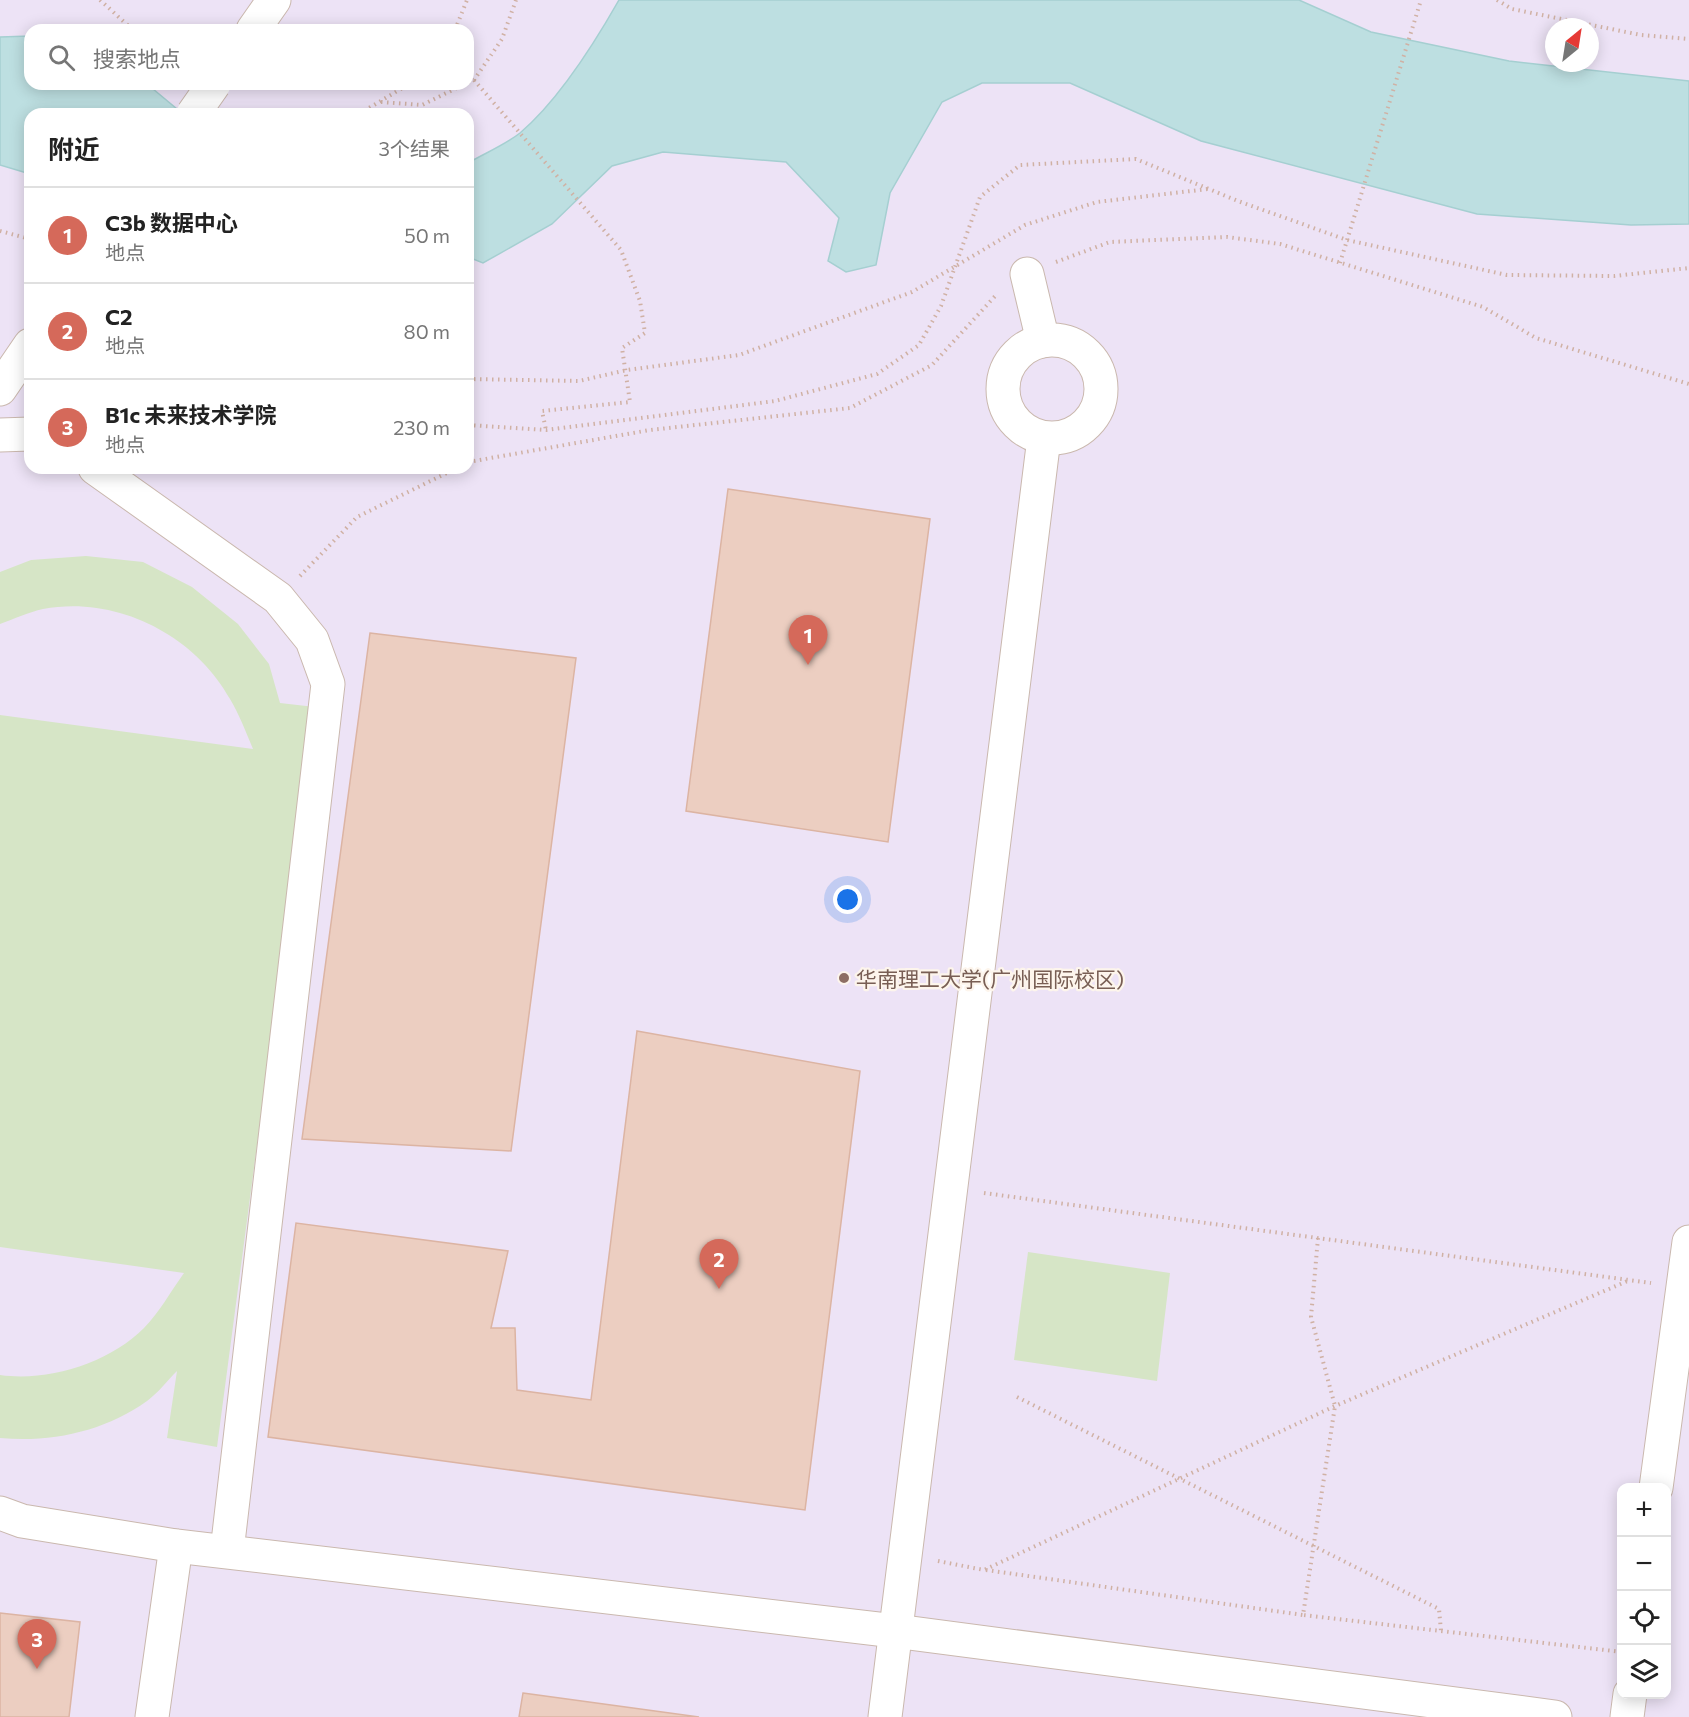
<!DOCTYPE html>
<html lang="zh">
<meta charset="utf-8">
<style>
body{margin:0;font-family:Commissioner,"Noto Sans SC",sans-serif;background:#f6f6f6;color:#222}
.controls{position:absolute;right:18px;bottom:18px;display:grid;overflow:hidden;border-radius:12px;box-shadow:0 3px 15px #0003}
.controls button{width:54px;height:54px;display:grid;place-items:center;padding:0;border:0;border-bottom:2px solid #e0e0e0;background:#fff;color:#222;font:30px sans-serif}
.compass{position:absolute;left:1545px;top:18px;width:54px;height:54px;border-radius:50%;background:#fff;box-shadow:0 3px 15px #0003;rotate:30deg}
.you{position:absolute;left:848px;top:900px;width:21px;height:21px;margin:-15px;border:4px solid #fff;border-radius:50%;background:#1a73e8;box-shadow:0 0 0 9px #1a73e833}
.badge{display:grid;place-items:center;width:39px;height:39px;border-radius:50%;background:#d5695a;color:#fff;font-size:20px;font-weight:700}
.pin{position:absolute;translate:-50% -50px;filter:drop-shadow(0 2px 3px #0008)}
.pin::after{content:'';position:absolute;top:32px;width:21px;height:18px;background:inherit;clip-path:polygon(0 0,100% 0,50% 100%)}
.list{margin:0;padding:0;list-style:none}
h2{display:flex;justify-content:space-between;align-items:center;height:78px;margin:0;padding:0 24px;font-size:26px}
h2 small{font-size:20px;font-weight:400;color:#767676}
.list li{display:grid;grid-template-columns:39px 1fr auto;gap:18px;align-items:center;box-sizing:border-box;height:96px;padding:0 24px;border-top:2px solid #e0e0e0}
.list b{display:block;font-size:22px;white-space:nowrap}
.list p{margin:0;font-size:20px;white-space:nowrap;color:#767676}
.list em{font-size:20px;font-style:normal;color:#767676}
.icon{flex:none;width:33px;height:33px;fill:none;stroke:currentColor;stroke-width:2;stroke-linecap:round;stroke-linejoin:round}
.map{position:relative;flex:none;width:1689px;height:1717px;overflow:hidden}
.search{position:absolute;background:#fff;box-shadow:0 3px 15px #0003;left:24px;top:24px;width:450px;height:66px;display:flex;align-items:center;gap:15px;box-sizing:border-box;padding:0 21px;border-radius:18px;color:#767676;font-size:22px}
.panel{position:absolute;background:#fff;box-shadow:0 3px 15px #0003;left:24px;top:108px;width:450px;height:366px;border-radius:18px}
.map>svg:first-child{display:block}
.education{fill:#ede3f6;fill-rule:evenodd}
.green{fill:#d6e5c6}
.water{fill:#bddfe1;stroke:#a5cfd1;stroke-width:1.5}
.building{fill:#eccec1;stroke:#dcb4a3;stroke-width:1.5}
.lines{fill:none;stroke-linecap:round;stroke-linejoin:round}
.minor-casing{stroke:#cab8ae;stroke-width:35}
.path{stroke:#d0b1a4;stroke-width:4;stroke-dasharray:1.5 4.5;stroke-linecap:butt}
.minor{stroke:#fff;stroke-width:33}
.minor-bridge-casing{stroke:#cab8ae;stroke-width:35;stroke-linecap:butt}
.path-bridge{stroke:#d0b1a4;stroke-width:4;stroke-dasharray:1.5 4.5;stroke-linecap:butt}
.minor-bridge{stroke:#fff;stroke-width:33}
.education-dot{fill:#8d6e63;stroke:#fdf5ec;stroke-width:2}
.labels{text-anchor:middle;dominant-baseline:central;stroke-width:4.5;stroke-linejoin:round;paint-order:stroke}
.education-label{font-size:21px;fill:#785e54;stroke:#fdf5ec;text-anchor:start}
</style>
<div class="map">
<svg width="1689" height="1717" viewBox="0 0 1689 1717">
<rect width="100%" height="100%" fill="#f9f0e6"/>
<!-- education -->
<path class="education" d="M0,0H1689V1717H0ZM1554,27H1590V63H1554ZM30,30H468V84H30ZM30,114H468V468H30ZM1622,1488H1666V1694H1622Z"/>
<!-- green -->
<g class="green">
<path d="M86,556L143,562L192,587L238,624L269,664L280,703L315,707L217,1447L167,1438L177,1371C167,1381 158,1393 147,1401C105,1431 52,1443 0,1438V1375C49,1382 109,1363 144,1328C159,1313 171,1291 184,1273L0,1247V715L253,749C246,732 239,714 230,699C195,635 116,595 43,609C29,612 14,619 0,624V572L31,560Z"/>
<polygon points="1028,1252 1170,1273 1157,1381 1014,1360"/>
</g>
<!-- water -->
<g class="water">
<path d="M619,0H1299L1371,32L1509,61L1689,81V224L1631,225L1477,214L1201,141L1070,83H982L942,102L890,193L876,265L846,272L828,261L839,218L786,162L663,152L612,166L552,224L483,263L468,257V163C485,153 505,145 520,133C559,100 594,44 619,0Z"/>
<polygon points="30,36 30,84 147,84 183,114 30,114 30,174 0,165 0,37"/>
</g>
<!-- building -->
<g class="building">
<polygon points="728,489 930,519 888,842 686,811"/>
<polygon points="370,633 576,658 511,1151 302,1139"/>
<polygon points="637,1031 860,1071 805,1510 268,1437 296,1223 508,1251 491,1328 515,1328 517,1390 591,1400"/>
<polygon points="0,1613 80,1622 69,1717 0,1717"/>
<polygon points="523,1693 699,1717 519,1717"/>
</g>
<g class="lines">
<!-- minor casing -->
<g class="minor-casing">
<g id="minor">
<polyline points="253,30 274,0"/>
<polyline points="1027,274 1043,341"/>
<circle cx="1052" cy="389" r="49"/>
<polyline points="0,389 30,345"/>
<polyline points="0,435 30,434"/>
<polyline points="95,468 278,598 312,640 328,684 227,1551"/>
<polyline points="1656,1488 1689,1242"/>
<polyline points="0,1513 22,1521 176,1546 895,1631 1555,1717"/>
<polyline points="152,1717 176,1546"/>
<polyline points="885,1717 1044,438"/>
<polyline points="1627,1717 1630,1694"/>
</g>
</g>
<!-- path -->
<g class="path">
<polyline points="100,0 133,30"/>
<polyline points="1497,0 1512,9 1641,35 1689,39"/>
<polyline points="455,30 467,0"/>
<polyline points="474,80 621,250 640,301 645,333 622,348 630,402 542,411 546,430"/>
<polyline points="468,82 474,80 502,39 516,0"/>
<polyline points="381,102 422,105 465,84"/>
<polyline points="359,114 409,84"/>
<polyline points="0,231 30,239"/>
<polyline points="1056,262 1110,242 1227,237 1280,244 1483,307 1536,338 1689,384"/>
<polyline points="468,379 579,381 627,370 739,355 912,292 1025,225 1097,202 1208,189"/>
<polyline points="468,425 546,430 775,401 877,374 919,345 941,306 980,197 1020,165 1136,159 1238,201 1347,240 1507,275 1614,276 1689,268"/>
<polyline points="468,462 650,430 850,408 932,365 997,294"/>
<polyline points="300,576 357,517 457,468"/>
<polyline points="984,1193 1651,1283"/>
<polyline points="1318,1238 1311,1317 1335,1406 1303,1615 1622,1652"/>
<polyline points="1017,1397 1439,1609 1441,1631"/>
<polyline points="938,1561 984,1570 1335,1406 1630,1280"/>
<polyline points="986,1570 1303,1615"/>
</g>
<!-- minor -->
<use href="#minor" class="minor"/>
<!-- minor-bridge casing -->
<g class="minor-bridge-casing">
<polyline id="minor-bridge" points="193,114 214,84"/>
</g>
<!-- path-bridge -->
<polyline class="path-bridge" points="1340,263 1421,0"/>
<!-- minor-bridge -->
<use href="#minor-bridge" class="minor-bridge"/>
</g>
<!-- markers -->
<circle class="education-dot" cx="844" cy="978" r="6"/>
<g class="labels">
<!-- education labels -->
<g class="education-label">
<text x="856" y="978">华南理工大学(广州国际校区)</text>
</g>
</g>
</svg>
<div class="controls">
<button>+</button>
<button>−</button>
<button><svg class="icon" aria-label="locate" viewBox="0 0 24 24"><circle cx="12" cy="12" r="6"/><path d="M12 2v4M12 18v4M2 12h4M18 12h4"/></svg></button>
<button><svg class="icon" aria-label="layers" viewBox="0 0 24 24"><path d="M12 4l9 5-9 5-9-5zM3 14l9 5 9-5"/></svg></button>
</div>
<svg class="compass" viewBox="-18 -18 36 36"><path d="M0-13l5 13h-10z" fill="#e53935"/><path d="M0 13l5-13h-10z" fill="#767676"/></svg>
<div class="you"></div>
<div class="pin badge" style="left:808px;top:665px">1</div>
<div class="pin badge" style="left:719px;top:1289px">2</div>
<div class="pin badge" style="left:37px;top:1669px">3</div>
<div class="search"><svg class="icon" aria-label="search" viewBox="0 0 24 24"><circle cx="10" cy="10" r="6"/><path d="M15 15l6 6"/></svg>搜索地点</div>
<section class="panel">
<h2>附近<small>3个结果</small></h2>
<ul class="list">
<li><span class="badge">1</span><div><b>C3b 数据中心</b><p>地点</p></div><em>50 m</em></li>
<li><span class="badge">2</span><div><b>C2</b><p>地点</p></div><em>80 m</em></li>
<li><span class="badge">3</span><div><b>B1c 未来技术学院</b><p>地点</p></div><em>230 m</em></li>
</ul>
</section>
</div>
